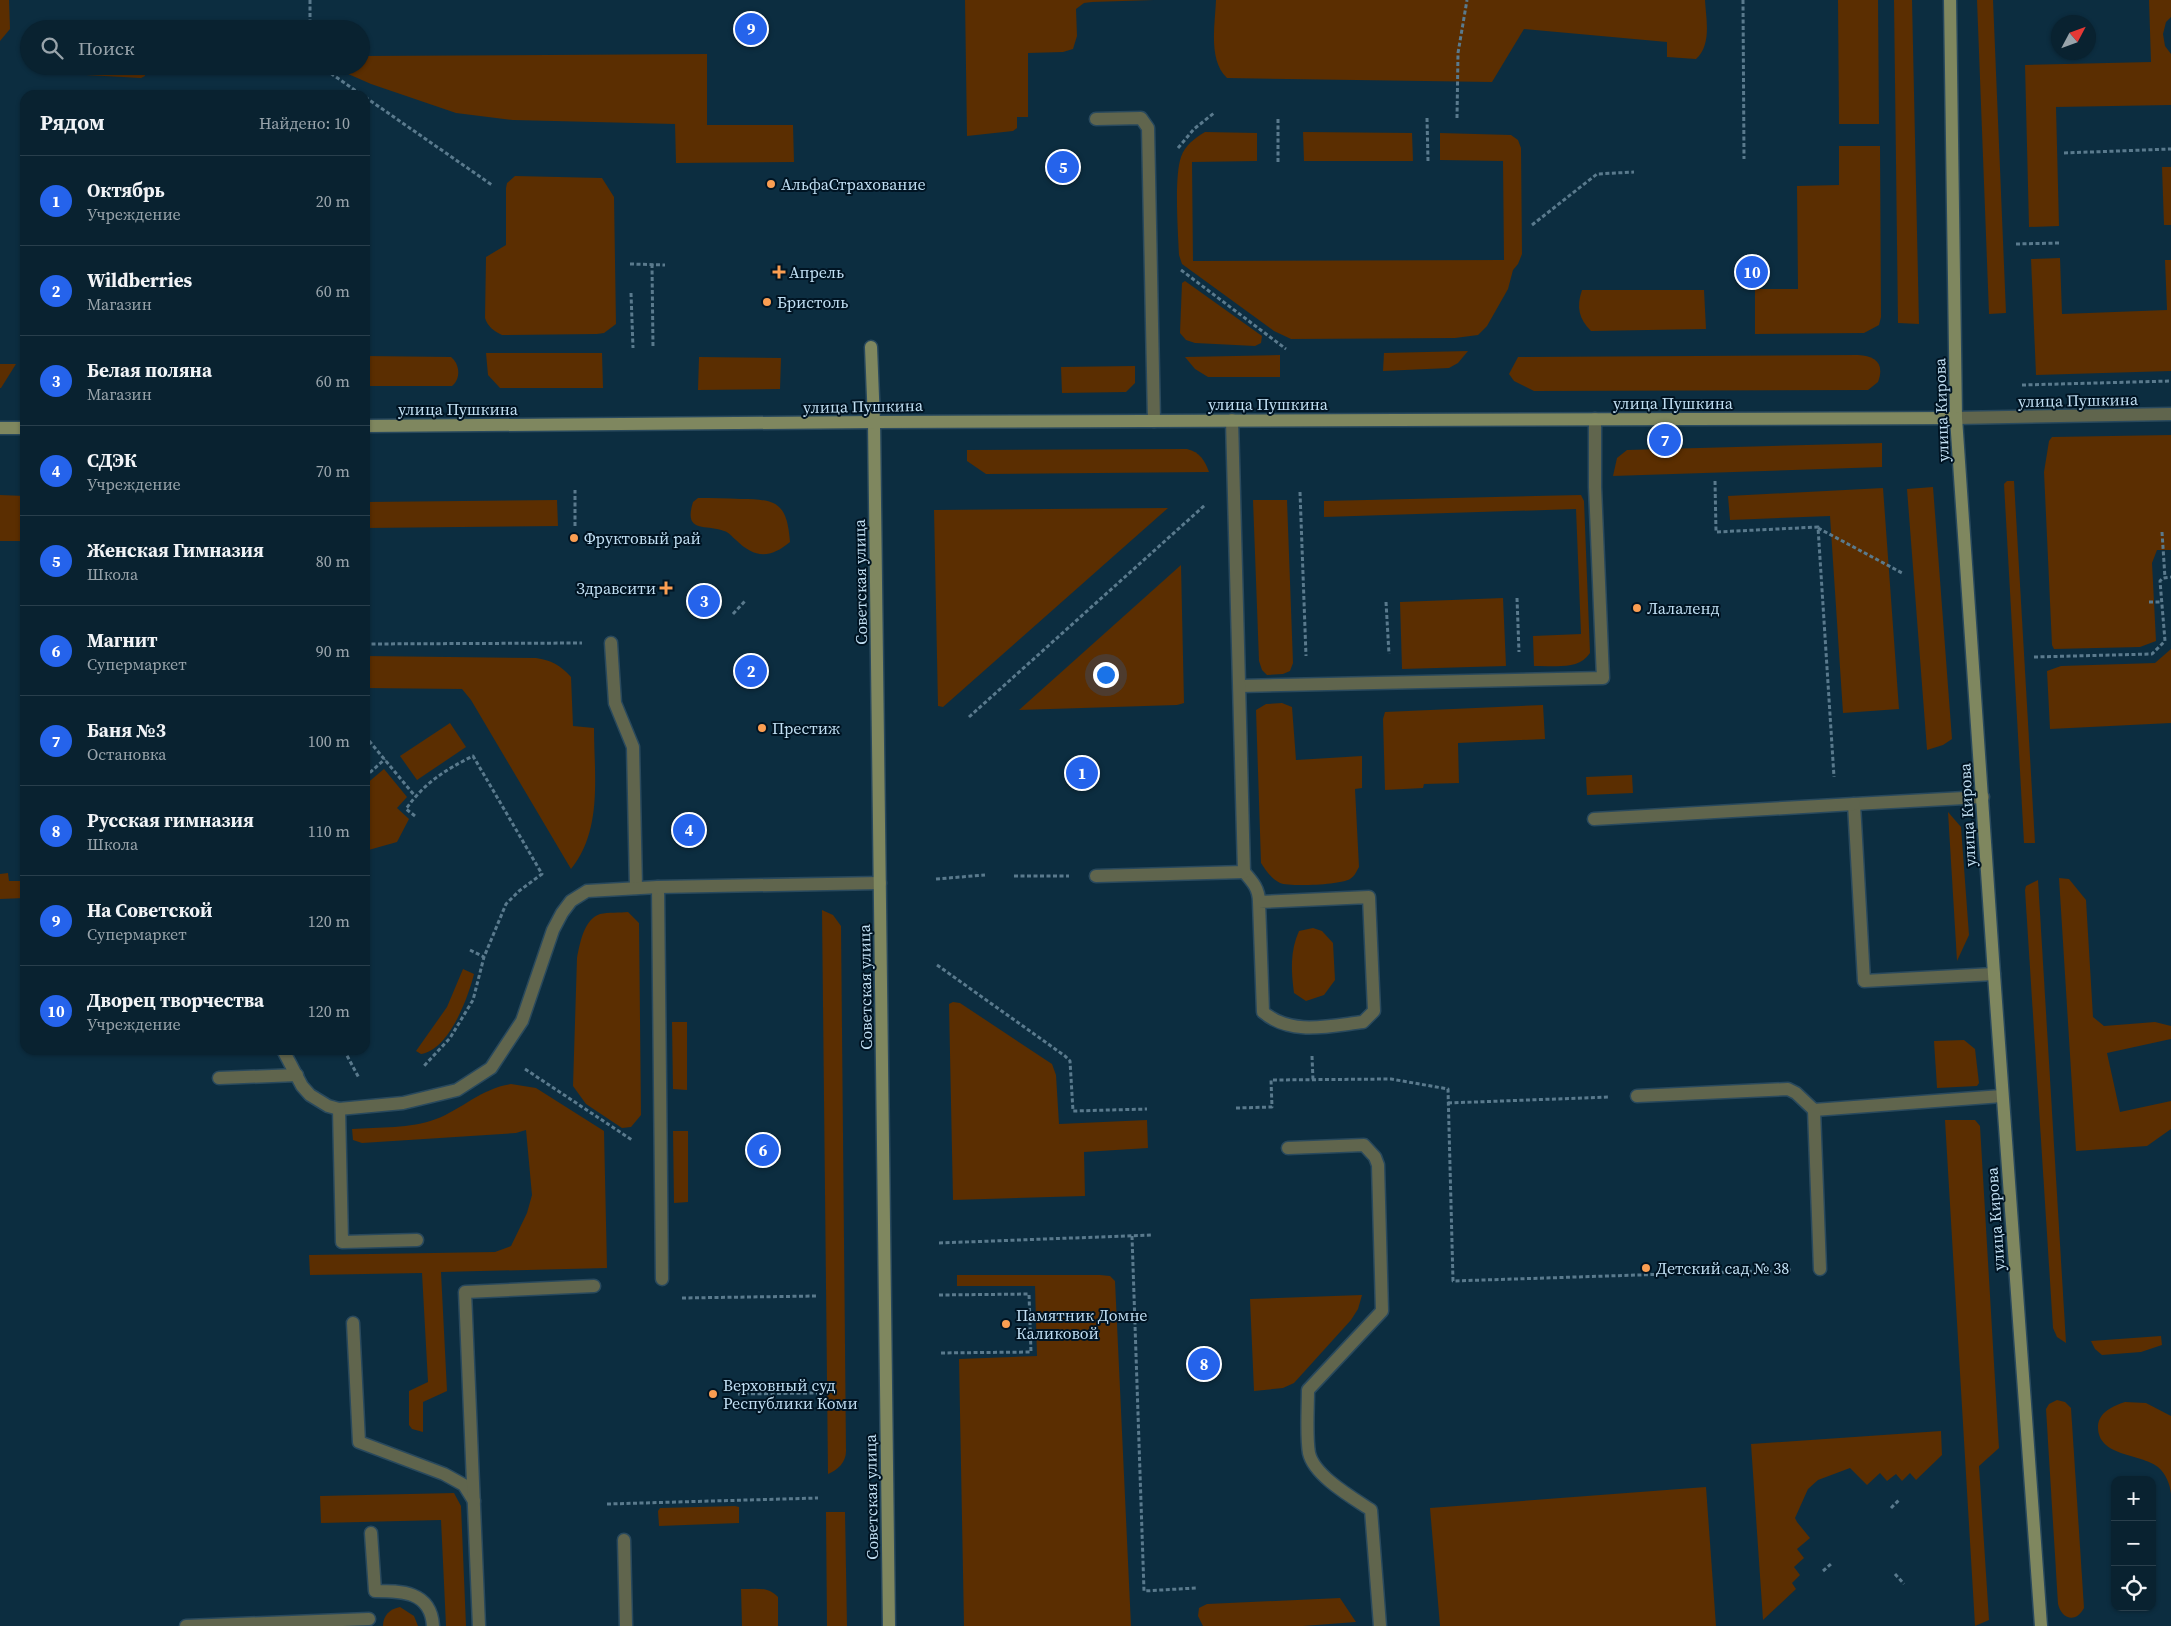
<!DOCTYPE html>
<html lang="ru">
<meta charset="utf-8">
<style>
body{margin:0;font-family:"Source Serif 4",serif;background:#122a38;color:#f1f3f6}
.controls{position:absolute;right:15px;bottom:15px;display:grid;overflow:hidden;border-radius:10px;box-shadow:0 1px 4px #0004}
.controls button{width:45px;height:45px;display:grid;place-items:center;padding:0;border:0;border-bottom:1px solid #293f4c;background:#092230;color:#f1f3f6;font:25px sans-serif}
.compass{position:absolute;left:2051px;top:15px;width:45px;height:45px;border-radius:50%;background:#092230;box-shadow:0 1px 4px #0004;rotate:49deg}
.you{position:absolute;left:1105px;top:674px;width:18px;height:18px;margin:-12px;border:4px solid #fff;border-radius:50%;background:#1a73e8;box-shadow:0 0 0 8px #1a73e833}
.badge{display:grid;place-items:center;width:32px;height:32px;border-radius:50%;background:#2563eb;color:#fff;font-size:16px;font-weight:700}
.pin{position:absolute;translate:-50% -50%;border:2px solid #fff;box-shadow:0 1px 5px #0006}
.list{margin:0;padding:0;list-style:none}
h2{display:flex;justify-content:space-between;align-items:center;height:65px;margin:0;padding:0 20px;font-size:21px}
h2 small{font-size:16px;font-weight:400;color:#99a4ab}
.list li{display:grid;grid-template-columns:32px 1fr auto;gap:15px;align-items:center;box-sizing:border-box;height:90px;padding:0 20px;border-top:1px solid #293f4c}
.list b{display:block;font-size:19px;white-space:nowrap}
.list p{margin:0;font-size:16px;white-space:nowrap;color:#99a4ab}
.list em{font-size:16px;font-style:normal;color:#99a4ab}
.icon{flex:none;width:28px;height:28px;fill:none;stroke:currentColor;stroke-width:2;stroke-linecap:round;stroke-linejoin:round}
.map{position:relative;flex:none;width:2171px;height:1626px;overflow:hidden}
.search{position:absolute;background:#092230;box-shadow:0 1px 4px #0004;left:20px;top:20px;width:350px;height:55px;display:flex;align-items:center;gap:12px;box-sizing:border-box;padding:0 18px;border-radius:28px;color:#99a4ab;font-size:19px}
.panel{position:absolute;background:#092230;box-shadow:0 1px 4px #0004;left:20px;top:90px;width:350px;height:965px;border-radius:15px}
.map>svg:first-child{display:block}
.green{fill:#5b2e01}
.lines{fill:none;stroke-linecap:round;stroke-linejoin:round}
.lane-casing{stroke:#29495d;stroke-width:15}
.street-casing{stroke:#29495d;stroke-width:15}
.secondary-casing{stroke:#29495d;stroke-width:15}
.path{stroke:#5a7a8d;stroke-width:3;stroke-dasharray:4 2.5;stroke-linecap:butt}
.lane{stroke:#60654d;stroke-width:12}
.street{stroke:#60654d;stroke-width:12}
.secondary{stroke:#7f875f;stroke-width:12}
.poi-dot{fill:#fb9e52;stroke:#001423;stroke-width:2}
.labels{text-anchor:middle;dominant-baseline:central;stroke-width:4;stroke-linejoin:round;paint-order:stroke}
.poi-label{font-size:16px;fill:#c1dff3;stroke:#001423;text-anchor:start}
.street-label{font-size:16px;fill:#c1dff3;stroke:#001423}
</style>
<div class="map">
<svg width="2171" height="1626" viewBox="0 0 2171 1626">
<rect width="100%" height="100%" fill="#0c2d40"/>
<!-- green -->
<g class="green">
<polygon points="0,0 9,0 10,29 0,41"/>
<polygon points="965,0 1154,0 1092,2 1084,3 1076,9 1077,36 1073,49 1063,52 1028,53 1028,117 1017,117 1017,128 1013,131 967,136"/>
<path d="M1216,0H1705C1706,19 1712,45 1696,59L1667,57V42L1524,29L1492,82L1227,78C1208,60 1215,25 1216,0Z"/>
<polygon points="1838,0 1878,0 1879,124 1839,124"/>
<polygon points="1894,0 1912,0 1919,324 1898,323"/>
<polygon points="1977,0 1993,0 2006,313 1989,314"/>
<polygon points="2149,0 2171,0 2171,17 2166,22 2163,34 2165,46 2171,54 2171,105 2056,107 2059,226 2029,227 2025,65 2151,62"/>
<polygon points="707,54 707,125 793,125 794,162 676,163 675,124 513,120 456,113 371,84 330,66 361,66 361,56"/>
<polygon points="79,66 144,66 145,76 141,78 86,75"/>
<path d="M1205,132L1257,133V161L1192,162L1193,261L1504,260L1503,161L1440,160V133L1511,135L1518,140L1521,148L1522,254L1518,264L1513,270L1508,289L1487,326L1478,335L1455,338L1291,339L1274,331L1182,264L1179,255C1178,232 1174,177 1181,157C1185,145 1195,138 1205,132Z"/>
<polygon points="1303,132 1412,133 1413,161 1304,161"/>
<polygon points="1839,146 1880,146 1881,317 1879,325 1864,333 1755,334 1755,289 1798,289 1797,186 1839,185"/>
<polygon points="2162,167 2171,167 2171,225 2164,225"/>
<path d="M515,176L602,178L614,197L616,324L604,333L597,334L502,335C494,331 488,327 485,318L486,257L506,245V188L507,183Z"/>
<polygon points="2060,258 2062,314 2167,310 2165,260 2171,260 2171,371 2036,375 2031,259"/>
<polygon points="1185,281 1262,336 1261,343 1255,346 1195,343 1186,340 1180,333 1182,283"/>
<path d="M1582,290H1704L1706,329L1591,331C1579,319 1576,307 1582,290Z"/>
<polygon points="1468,351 1458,363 1449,368 1383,371 1384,353"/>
<polygon points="486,353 602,353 603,388 500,388 488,375"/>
<polygon points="1280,355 1280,377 1208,377 1195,369 1185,357"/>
<path d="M1858,355C1875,356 1885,363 1878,382L1868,390L1534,391L1514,381L1509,374L1518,357Z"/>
<path d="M365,356L451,357C460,364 461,379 452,386H365Z"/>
<polygon points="699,357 781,358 780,389 698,390"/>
<polygon points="0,364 16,364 1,388 0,388"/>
<polygon points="1135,366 1135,383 1126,392 1062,393 1061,367"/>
<polygon points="2171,435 2171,550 2157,550 2152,563 2156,641 2140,647 2054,649 2052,645 2044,472 2049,441 2052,437"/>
<polygon points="1882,443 1882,467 1613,476 1617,458 1627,450"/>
<path d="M1187,449C1200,452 1205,461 1209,472L986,474L967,461V450Z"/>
<polygon points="2007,481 2014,481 2035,843 2024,843 2004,484"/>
<polygon points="1933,487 1952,739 1943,745 1927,750 1907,489"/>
<polygon points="1883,488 1899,709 1843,713 1830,516 1730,520 1728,496"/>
<polygon points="0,495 25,496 25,541 0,541"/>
<path d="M1581,495L1584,501L1590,653C1578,671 1554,665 1534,666L1533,636L1581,634L1576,509L1324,517V501Z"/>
<path d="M698,498C712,498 727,498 741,499C778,499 787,504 790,542C770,559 754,558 736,540C732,537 729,532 724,531C706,524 683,534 693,502Z"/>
<polygon points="557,500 558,526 365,528 365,502"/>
<polygon points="1253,500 1287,500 1293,663 1290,671 1283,674 1267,675 1262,670 1259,661"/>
<polygon points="1168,508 943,707 938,706 934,510"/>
<polygon points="1181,565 1184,703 1177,705 1019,710"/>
<polygon points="1503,598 1506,666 1402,669 1400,602"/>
<polygon points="2171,649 2171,723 2050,729 2047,671 2061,666 2155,663"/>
<path d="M365,656L536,658C551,660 560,665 571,677L573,726L594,728C594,774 603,830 571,869L471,700L462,689L365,688Z"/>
<path d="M1282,703L1292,707L1296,760L1362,756V788L1355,789L1359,867C1356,872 1355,876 1350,879C1341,885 1289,887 1280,883C1271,878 1266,871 1261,863L1256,710L1266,704Z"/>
<polygon points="1543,705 1545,739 1458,743 1459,783 1424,784 1423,788 1385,790 1383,719 1385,712"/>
<polygon points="450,723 466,747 417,780 400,756"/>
<polygon points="384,769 407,797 397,808 409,819 397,842 365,851 365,785"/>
<polygon points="1632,775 1633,793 1587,795 1586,777"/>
<polygon points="1948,812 1961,827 1969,935 1957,961"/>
<polygon points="8,873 9,881 25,881 25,898 0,899 0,874"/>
<polygon points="2059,878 2069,879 2086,900 2093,1017 2104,1026 2155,1022 2171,1026 2171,1039 2107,1053 2120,1112 2171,1101 2171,1129 2147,1146 2076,1151"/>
<polygon points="2038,880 2066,1343 2057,1337 2053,1328 2025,890 2026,886"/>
<path d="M822,910L833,915L841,926L846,1451C846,1462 838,1470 828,1474Z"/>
<path d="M628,912L639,923L641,1115L631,1127L622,1128L586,1104L573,1086L577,958C580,943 584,919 600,914C608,912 620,913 628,912Z"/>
<path d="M1313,928L1322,931L1333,943L1335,980L1324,995L1306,1001L1294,993C1291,971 1290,951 1299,931Z"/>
<path d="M463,969L474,974C468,998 449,1050 421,1054L416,1051L447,1007Z"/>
<polygon points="953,1002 960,1003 1052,1064 1056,1075 1059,1124 1147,1120 1148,1148 1084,1152 1085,1196 953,1200 949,1004"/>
<polygon points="672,1022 687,1022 687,1090 673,1089"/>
<polygon points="1964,1040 1975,1049 1979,1083 1977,1086 1937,1088 1934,1041"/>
<path d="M511,1084L536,1088L604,1131L607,1268L441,1272L447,1391L423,1402V1432L412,1429L409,1425V1391L428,1382L422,1273L310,1275L309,1255L495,1252L511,1246L527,1213L532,1195L526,1130L516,1133L362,1143L353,1140L352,1129C379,1127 410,1129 436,1119C462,1109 482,1088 511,1084Z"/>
<polygon points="1945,1120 1975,1120 1980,1126 1999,1448 1979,1466 1989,1620 1975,1626"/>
<polygon points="673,1131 688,1131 688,1202 674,1203"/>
<polygon points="957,1275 1100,1275 1110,1276 1115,1281 1131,1626 964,1626 959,1359 1037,1356 1035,1286 957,1286"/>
<polygon points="1362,1295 1358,1309 1351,1320 1294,1383 1283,1388 1254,1391 1250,1299"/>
<polygon points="2161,1336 2162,1345 2141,1352 2102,1355 2095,1349 2091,1341"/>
<path d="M2057,1400L2065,1402L2071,1408L2084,1608C2076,1623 2062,1620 2058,1604L2046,1409L2049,1404Z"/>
<path d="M2125,1402L2146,1403L2171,1416V1494C2170,1484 2166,1474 2158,1467C2140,1453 2097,1457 2098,1426C2099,1412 2113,1406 2125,1402Z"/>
<polygon points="1941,1431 1942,1455 1916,1480 1910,1473 1902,1481 1896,1474 1887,1481 1880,1473 1867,1485 1850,1468 1818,1480 1808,1489 1795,1518 1797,1522 1810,1538 1797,1549 1804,1558 1794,1567 1800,1575 1792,1583 1796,1589 1763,1620 1751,1444"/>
<polygon points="1706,1487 1716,1626 1440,1626 1430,1508"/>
<polygon points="454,1493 461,1506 466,1626 446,1626 441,1520 321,1523 320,1496"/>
<polygon points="735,1506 739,1507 739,1523 659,1526 658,1511 660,1508"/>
<polygon points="826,1512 845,1512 847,1626 827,1626"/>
<path d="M741,1589C754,1589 768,1586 778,1597V1626H742Z"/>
<polygon points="1340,1598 1356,1622 1303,1626 1203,1626 1198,1616 1199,1608 1207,1604"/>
<path d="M400,1607L414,1616L418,1626H383C383,1615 390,1609 400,1607Z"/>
</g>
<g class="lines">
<!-- lane casing -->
<g class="lane-casing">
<g id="lane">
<polyline points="1096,119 1141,118 1148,128 1154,421"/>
<polyline points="611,643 615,703 633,747 636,888"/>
<polyline points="1240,686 1603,678 1595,487 1595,419"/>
<polyline points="1983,797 1854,804 1864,981 1994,974"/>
<polyline points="1594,819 1854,804"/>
<path d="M1244,872C1253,882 1259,889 1259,902L1263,1012C1291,1036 1329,1026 1363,1022L1374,1011L1369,897L1259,902"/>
<polyline points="1096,876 1244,872 1232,420"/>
<polyline points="658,887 662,1279"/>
<polyline points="283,1050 302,1086 310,1095 328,1106 339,1109 403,1103 457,1090 491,1068 522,1021 553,930 562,913 571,901 587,891 658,887 880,883"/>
<polyline points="219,1078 297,1075"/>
<polyline points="1637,1096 1788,1089 1796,1093 1814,1110 2002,1096"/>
<polyline points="339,1109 342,1242 417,1240"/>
<polyline points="1814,1110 1820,1269"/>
<path d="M1288,1148L1364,1145L1375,1157L1378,1165L1382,1311L1308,1390C1308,1408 1306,1436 1309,1453C1314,1476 1353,1498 1371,1510L1380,1626"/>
<polyline points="353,1323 359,1442 444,1474 464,1485 474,1501"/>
<path d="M371,1533L375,1591C401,1591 431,1591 433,1626"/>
<polyline points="624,1540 626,1626"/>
<polyline points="186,1626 369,1619"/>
<polyline points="479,1626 465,1292 594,1286"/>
</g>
</g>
<!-- street casing -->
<g class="street-casing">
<polyline id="street" points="1956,418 2171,414"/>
</g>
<!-- secondary casing -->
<g class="secondary-casing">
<g id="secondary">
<polyline points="1950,0 1956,418 1994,974 2041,1626"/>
<polyline points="871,347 874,422 889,1626"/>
<polyline points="365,426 874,422 1956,418"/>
<polyline points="0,428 25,428"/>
</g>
</g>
<!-- path -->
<g class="path">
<polyline points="310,0 310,29"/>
<polyline points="1743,0 1744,159"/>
<polyline points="320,66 362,95"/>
<polyline points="365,97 492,185"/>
<polyline points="1427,118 1428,161"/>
<polyline points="1457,118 1458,53 1467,0"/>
<polyline points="1278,119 1278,162"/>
<polyline points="1178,148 1194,129 1214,113"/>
<polyline points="2064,153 2171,149"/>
<polyline points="1532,225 1597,174 1634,172"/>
<polyline points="2016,244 2059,243"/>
<polyline points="630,264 665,265"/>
<polyline points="652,264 653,348"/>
<polyline points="1181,270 1286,349"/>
<polyline points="631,293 633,348"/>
<polyline points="2022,385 2171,381"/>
<polyline points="1715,481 1716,532 1818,527 1834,777"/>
<polyline points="1300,492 1306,656"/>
<polyline points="575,526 575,490"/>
<polyline points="1818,528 1904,574"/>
<polyline points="2162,532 2165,578"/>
<polyline points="1517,598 1519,652"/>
<polyline points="1386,602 1389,654"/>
<polyline points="2149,602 2162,602"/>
<polyline points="733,614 745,601"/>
<polyline points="365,644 582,643"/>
<polyline points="2034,657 2152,654 2165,641 2160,581 2163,578 2171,577"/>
<polyline points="969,717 1205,505"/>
<polyline points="365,736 415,796"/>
<polyline points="365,777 385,759"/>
<path d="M415,816L406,809C424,783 445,770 473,756L542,874L519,891L506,904L484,957L473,1000L450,1038L423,1067"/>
<polyline points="1014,876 1069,876"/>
<polyline points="936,879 985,875"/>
<polyline points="470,950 484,957"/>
<polyline points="937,965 1065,1056 1070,1061 1073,1111 1147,1109"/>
<polyline points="344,1050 359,1078"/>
<polyline points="1312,1056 1313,1080"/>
<polyline points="525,1069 632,1140"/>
<polyline points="1448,1103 1609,1097"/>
<polyline points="1236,1108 1272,1107 1271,1080 1391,1079 1448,1089 1453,1281 1792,1270"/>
<polyline points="1132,1236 1144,1591 1196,1588"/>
<polyline points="939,1243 1152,1235"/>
<polyline points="939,1295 1029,1294 1031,1352 939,1353"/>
<polyline points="682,1298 816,1296"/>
<polyline points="738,1394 817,1393"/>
<polyline points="607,1504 818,1498"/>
<polyline points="1891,1508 1899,1500"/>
<polyline points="1823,1571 1831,1564"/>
<polyline points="1895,1574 1904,1584"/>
</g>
<!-- lane -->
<use href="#lane" class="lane"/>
<!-- street -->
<use href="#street" class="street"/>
<!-- secondary -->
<use href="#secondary" class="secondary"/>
</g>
<!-- markers -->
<g class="poi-dot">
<circle cx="771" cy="184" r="5"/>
<path d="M776.5 264.5h5v5h5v5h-5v5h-5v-5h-5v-5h5z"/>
<circle cx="767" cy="302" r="5"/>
<circle cx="574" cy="538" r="5"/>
<path d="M663.5 580.5h5v5h5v5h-5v5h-5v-5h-5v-5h5z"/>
<circle cx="1637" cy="608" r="5"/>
<circle cx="762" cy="728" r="5"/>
<circle cx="1646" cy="1268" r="5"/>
<circle cx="1006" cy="1324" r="5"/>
<circle cx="713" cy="1394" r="5"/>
</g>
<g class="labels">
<!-- poi labels -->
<g class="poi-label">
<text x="781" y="184">АльфаСтрахование</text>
<text x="789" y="272">Апрель</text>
<text x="777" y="302">Бристоль</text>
<text x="584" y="538">Фруктовый рай</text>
<text x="656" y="588" text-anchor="end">Здравсити</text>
<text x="1647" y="608">Лалаленд</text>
<text x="772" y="728">Престиж</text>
<text x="1656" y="1268">Детский сад № 38</text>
<text x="1016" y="1315">Памятник Домне<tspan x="1016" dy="18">Каликовой</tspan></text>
<text x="723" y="1385">Верховный суд<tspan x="723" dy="18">Республики Коми</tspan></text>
</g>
<!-- street labels -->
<g class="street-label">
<text transform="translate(2078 400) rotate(-1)">улица Пушкина</text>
<text x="1673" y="403">улица Пушкина</text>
<text x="1268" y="404">улица Пушкина</text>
<text transform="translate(863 406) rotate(-1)">улица Пушкина</text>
<text x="458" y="409">улица Пушкина</text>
<text transform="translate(1941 410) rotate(-92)">улица Кирова</text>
<text transform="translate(860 582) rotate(-91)">Советская улица</text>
<text transform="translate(1967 815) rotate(-93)">улица Кирова</text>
<text transform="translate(865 987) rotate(-91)">Советская улица</text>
<text transform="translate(1995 1219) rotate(-94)">улица Кирова</text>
<text transform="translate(871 1497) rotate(-91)">Советская улица</text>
</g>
</g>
</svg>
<div class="controls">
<button>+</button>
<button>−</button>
<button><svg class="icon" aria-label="locate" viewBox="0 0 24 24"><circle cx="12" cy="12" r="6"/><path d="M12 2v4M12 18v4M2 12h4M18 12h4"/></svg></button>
</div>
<svg class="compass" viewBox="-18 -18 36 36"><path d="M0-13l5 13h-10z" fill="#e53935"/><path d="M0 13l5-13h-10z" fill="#99a4ab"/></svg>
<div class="you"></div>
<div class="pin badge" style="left:1082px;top:773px">1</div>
<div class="pin badge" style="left:751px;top:671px">2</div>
<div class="pin badge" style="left:704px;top:601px">3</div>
<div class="pin badge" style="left:689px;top:830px">4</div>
<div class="pin badge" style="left:1063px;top:167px">5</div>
<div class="pin badge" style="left:763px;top:1150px">6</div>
<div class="pin badge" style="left:1665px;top:440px">7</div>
<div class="pin badge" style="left:1204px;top:1364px">8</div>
<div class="pin badge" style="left:751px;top:29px">9</div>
<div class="pin badge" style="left:1752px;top:272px">10</div>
<div class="search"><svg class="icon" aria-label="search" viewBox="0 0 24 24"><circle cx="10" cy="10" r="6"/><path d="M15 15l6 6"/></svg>Поиск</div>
<section class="panel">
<h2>Рядом<small>Найдено: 10</small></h2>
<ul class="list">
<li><span class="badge">1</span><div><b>Октябрь</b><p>Учреждение</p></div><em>20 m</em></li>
<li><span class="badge">2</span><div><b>Wildberries</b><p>Магазин</p></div><em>60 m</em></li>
<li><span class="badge">3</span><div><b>Белая поляна</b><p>Магазин</p></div><em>60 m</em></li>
<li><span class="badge">4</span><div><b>СДЭК</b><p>Учреждение</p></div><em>70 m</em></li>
<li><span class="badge">5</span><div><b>Женская Гимназия</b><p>Школа</p></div><em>80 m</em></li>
<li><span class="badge">6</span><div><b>Магнит</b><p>Супермаркет</p></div><em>90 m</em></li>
<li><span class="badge">7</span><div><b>Баня №3</b><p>Остановка</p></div><em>100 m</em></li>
<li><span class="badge">8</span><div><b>Русская гимназия</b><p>Школа</p></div><em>110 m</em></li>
<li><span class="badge">9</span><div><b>На Советской</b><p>Супермаркет</p></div><em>120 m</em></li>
<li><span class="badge">10</span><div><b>Дворец творчества</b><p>Учреждение</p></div><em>120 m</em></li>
</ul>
</section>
</div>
